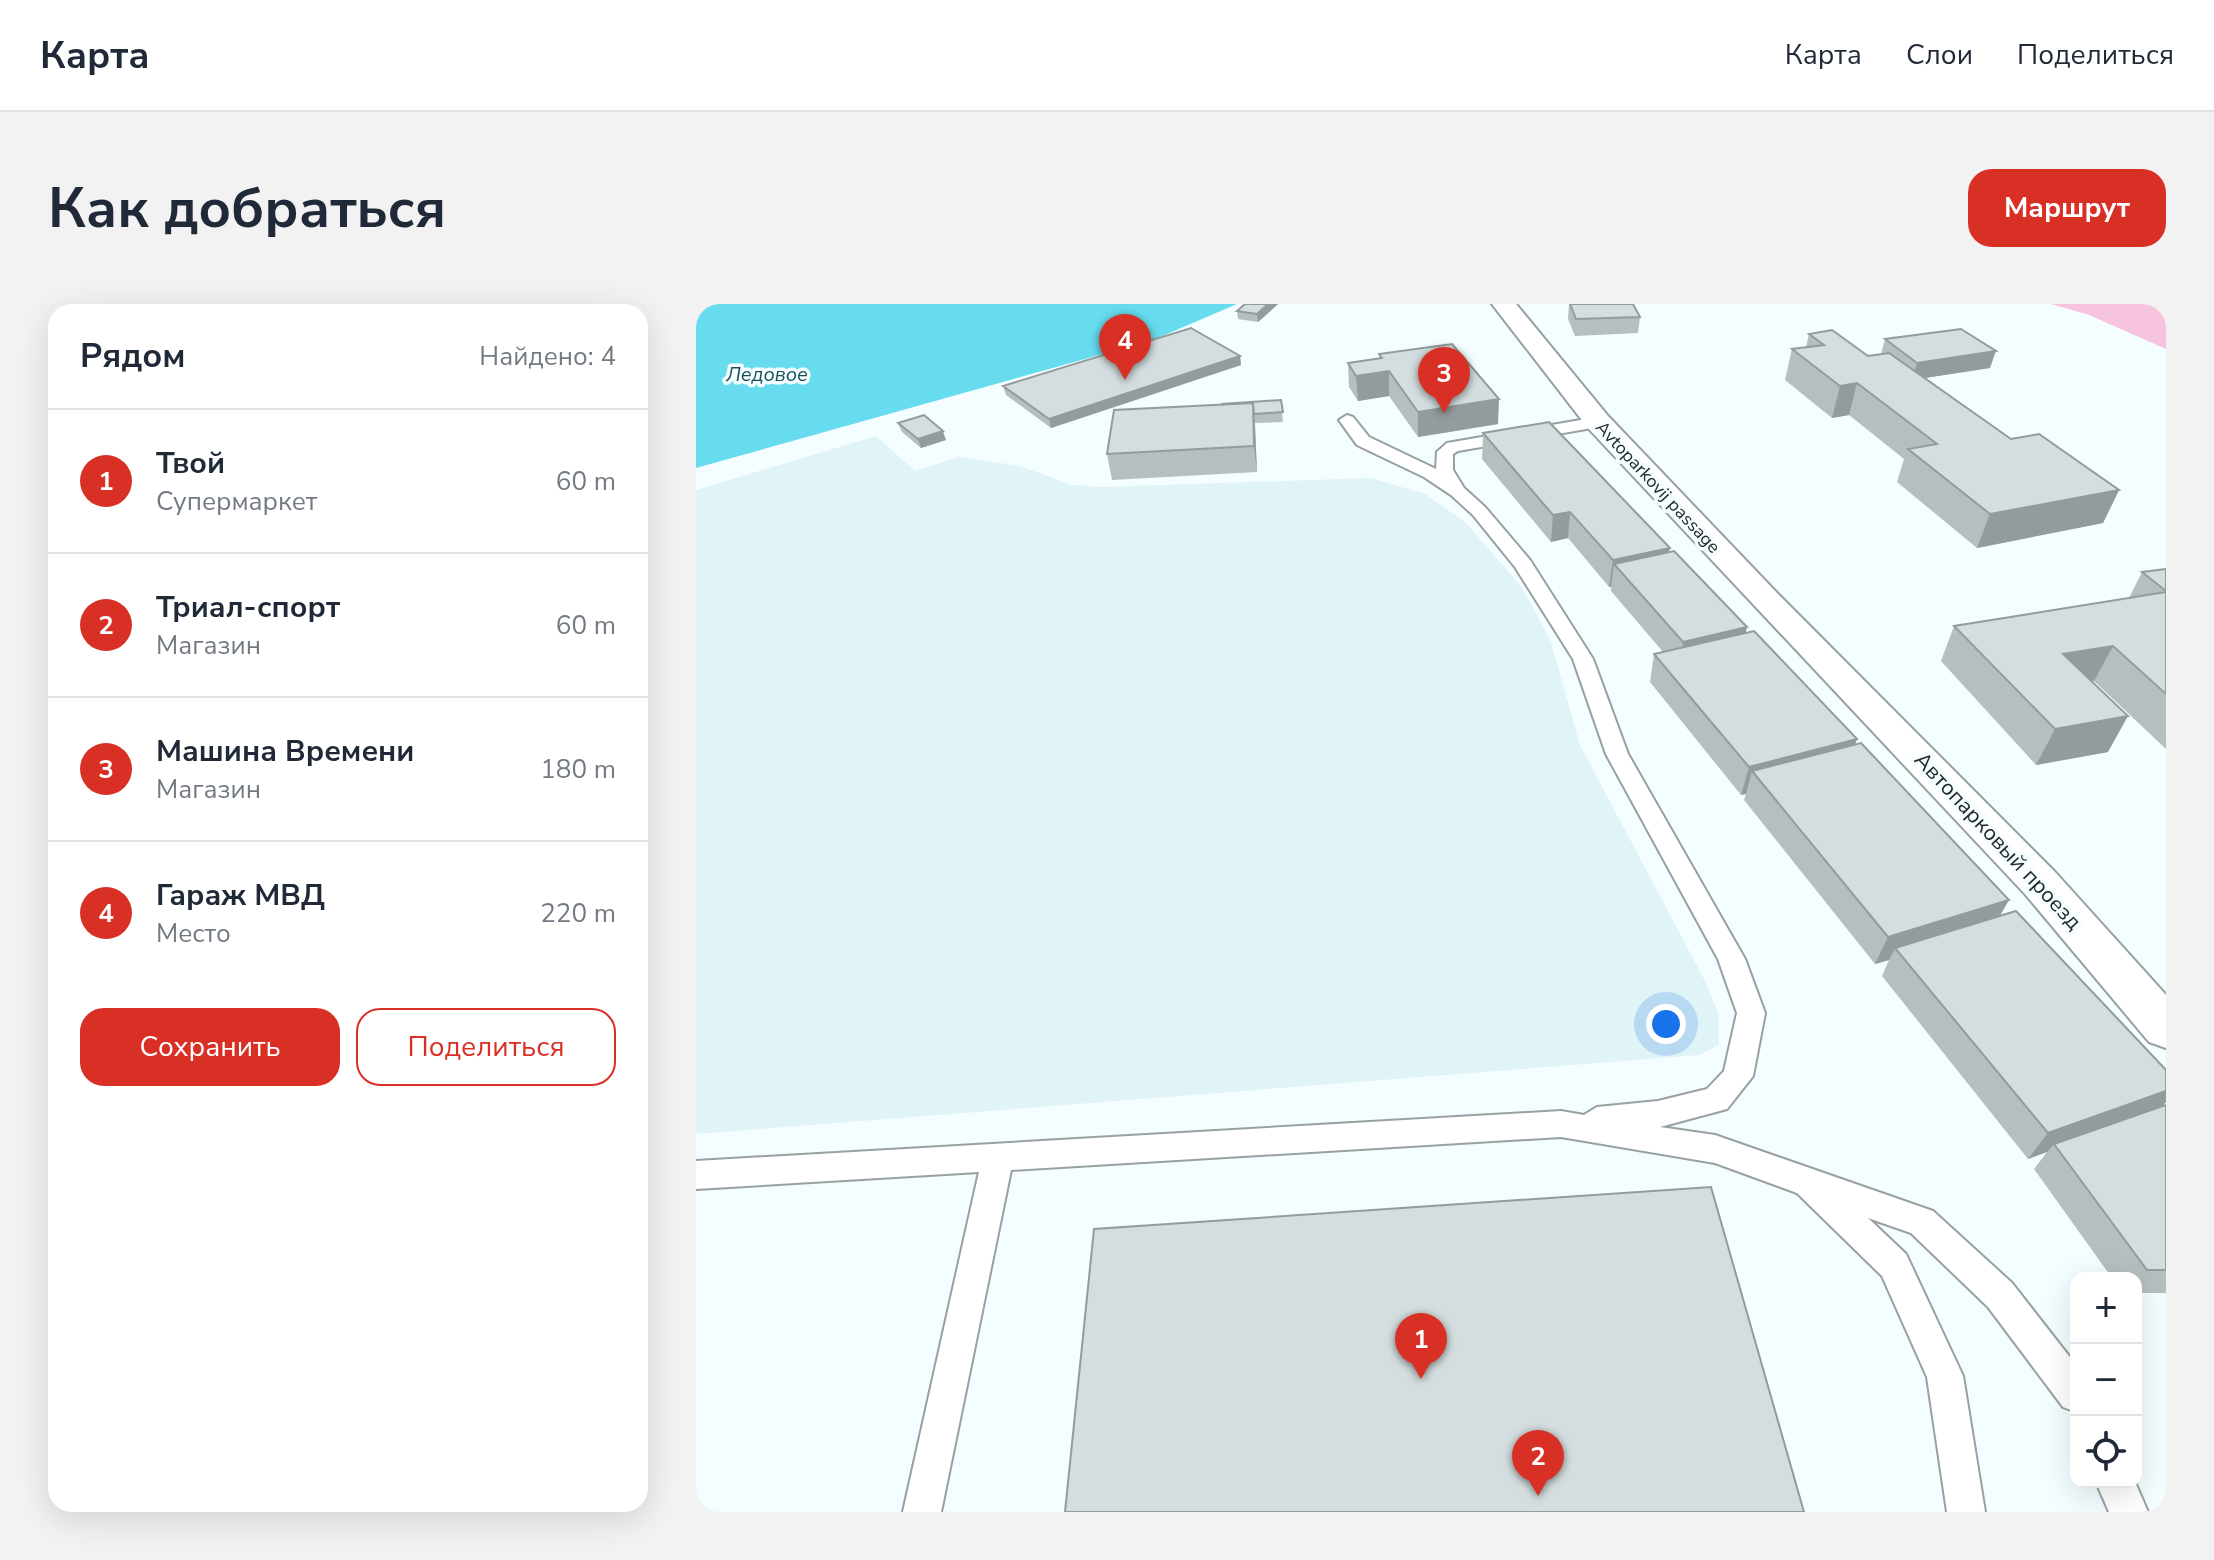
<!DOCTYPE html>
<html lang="ru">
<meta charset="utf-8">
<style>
body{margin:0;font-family:"Nunito Sans",sans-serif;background:#f2f2f3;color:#1f2937}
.controls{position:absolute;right:24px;bottom:24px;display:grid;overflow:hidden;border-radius:16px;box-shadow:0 8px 32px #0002}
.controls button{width:72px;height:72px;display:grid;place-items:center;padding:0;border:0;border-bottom:2px solid #e0e1e3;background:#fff;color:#1f2937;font:40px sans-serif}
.you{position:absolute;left:970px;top:720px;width:28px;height:28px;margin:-20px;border:6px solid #fff;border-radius:50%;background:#1a73e8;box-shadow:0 0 0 12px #1a73e833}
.badge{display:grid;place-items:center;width:52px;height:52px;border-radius:50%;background:#d93025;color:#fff;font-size:26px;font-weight:700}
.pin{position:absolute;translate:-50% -66px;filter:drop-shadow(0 2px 4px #0008)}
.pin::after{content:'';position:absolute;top:42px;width:28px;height:24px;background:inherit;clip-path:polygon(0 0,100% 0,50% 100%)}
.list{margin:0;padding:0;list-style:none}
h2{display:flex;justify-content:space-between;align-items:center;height:104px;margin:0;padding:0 32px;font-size:34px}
h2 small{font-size:26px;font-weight:400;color:#747a83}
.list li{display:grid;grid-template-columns:52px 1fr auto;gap:24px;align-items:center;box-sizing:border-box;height:144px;padding:0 32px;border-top:2px solid #e0e1e3}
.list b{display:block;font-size:30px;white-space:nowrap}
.list p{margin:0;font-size:26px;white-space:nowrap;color:#747a83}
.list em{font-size:26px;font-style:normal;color:#747a83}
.actions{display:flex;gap:16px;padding:24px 32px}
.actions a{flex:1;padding:18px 0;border:2px solid #d93025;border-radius:24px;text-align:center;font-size:28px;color:#d93025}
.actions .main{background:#d93025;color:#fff}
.icon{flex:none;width:44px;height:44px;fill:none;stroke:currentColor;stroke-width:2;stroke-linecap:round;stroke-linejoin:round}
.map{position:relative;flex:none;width:1470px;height:1208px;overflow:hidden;border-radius:24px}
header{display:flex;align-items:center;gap:48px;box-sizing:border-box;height:112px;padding:0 40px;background:#fff;border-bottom:2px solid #e0e1e3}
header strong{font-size:38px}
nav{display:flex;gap:44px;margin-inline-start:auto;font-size:28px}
.intro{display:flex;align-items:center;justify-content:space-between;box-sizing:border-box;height:192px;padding:0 48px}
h1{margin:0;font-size:56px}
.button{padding:20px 36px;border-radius:24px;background:#d93025;color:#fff;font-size:28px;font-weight:700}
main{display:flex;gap:48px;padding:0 48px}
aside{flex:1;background:#fff;border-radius:24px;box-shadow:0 8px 32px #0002}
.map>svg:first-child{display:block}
.built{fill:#e0f3f6}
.green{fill:#f7c4df}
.water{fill:#67dcee}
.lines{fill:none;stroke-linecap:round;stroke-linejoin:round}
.lane-casing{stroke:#98a1a2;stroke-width:4}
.street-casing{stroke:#98a1a2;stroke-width:4}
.lane{fill:#fff;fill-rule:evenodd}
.street{fill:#fff;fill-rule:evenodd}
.wall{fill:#b6bec0}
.shaded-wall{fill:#949b9c}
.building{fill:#d4dddf;stroke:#949b9c;stroke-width:2}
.labels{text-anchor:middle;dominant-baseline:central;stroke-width:7;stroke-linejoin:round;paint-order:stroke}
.far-street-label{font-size:18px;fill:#26292a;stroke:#f4fdff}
.far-water-label{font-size:20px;font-style:italic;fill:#1c4f57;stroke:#f4fdff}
.street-label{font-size:22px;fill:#26292a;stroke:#f4fdff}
</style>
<header>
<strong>Карта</strong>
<nav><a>Карта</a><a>Слои</a><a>Поделиться</a></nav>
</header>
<div class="intro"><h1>Как добраться</h1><a class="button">Маршрут</a></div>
<main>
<aside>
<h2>Рядом<small>Найдено: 4</small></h2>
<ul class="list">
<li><span class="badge">1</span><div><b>Твой</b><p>Супермаркет</p></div><em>60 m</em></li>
<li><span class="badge">2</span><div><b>Триал-спорт</b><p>Магазин</p></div><em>60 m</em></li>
<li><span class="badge">3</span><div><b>Машина Времени</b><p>Магазин</p></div><em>180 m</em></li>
<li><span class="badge">4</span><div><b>Гараж МВД</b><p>Место</p></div><em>220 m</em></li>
</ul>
<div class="actions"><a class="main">Сохранить</a><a>Поделиться</a></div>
</aside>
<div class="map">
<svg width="1470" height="1208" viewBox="0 0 1470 1208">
<rect width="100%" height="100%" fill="#f4fdff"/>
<!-- built -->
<polygon class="built" points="180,132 219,167 263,153 324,162 376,181 407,183 675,174 729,190 769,218 825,282 854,335 884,441 1009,677 1023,711 1023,741 1003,751 0,830 0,186"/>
<!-- green -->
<polygon class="green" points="1355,0 1470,0 1470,45 1393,11"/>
<!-- water -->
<polygon class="water" points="0,0 541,0 457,36 0,164"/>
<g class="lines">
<!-- lane casing -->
<g class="lane-casing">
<g id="lane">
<polygon points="651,111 657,113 673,133 740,165 741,148 751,139 902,113 910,118 902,123 762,147 757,150 757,166 768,184 789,203 834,256 897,355 932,450 1049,655 1069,709 1057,772 1031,805 964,823 1019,831 1237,907 1316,979 1380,1061 1380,1108 1367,1103 1292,1003 1215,929 1172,914 1210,950 1267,1072 1289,1208 1251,1208 1231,1073 1186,972 1101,889 1019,859 865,833 315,866 245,1208 207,1208 283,868 0,885 0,857 865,807 888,811 901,803 962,797 1011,785 1028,767 1041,709 1022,655 910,450 877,355 819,263 777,211 755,191 728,173 661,141 643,116"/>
<polygon points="1400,1178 1439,1178 1452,1208 1413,1208"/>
</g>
</g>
<!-- street casing -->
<g class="street-casing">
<polygon id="street" points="796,0 820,0 912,112 1081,289 1359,568 1470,691 1470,744 1453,738 1329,590 892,124"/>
</g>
<!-- lane -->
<use href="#lane" class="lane"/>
<!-- street -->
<use href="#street" class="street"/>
</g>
<!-- wall -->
<g class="wall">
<polygon points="549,0 582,0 562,18 542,15 541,7"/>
<polygon points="873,0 937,0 944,13 942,29 879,32 872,15"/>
<polygon points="1113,30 1172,52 1185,50 1189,35 1294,64 1228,74 1315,135 1423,186 1407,219 1281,244 1201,178 1208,155 1153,111 1136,114 1089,76 1096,45 1110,43"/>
<polygon points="683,50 802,120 722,133 693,92 662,97 653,83 652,59 683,54"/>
<polygon points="544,52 545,61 355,124 310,91 307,82"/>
<polygon points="585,96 587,118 559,119 561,168 416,176 411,150 525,100"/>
<polygon points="202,119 250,136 225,144 206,128"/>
<polygon points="787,129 973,248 1050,329 1161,435 1159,441 1304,612 1470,798 1467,802 1470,801 1470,989 1440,989 1440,974 1416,974 1338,865 1351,848 1332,855 1186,672 1193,656 1179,660 1048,496 1050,490 1045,491 954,378 958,350 967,348 915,287 915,283 913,283 872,234 855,238 786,155"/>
<polygon points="1470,265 1470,445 1398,377 1396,378 1412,448 1340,461 1245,357 1258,322 1433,294 1446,268"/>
</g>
<!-- shaded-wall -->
<g class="shaded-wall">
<polygon points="572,0 582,0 562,18 561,10"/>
<polygon points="1300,47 1294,64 1216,76 1221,59"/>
<polygon points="544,52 545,61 355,124 353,115"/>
<polygon points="693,67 693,92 662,97 660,72"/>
<polygon points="1161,79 1153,111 1136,114 1144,82"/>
<polygon points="803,95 802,120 722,133 722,108"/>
<polygon points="557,99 559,124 561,168 558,142"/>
<polygon points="247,127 250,136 225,144 222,135"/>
<polygon points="1423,186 1407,219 1281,244 1294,210"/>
<polygon points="874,208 872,234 855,238 857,211"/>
<polygon points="974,244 969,271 918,260 915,283 913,283 917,256"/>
<polygon points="1051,323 1045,351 982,366 987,338"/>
<polygon points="1417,342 1398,377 1350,386 1367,350"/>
<polygon points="1432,412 1412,448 1340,461 1359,425"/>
<polygon points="1161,435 1151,463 1056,467 1050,490 1045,491 1053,463"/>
<polygon points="1313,596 1297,624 1199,644 1193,656 1179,660 1192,633"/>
<polygon points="1470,787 1470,798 1461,808 1358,840 1351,848 1332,855 1352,829"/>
</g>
<!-- building -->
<g class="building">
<polygon points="549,0 572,0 561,10 541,7"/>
<polygon points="874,0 937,0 944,13 880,15"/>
<polygon points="495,24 544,52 353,115 307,82"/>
<polygon points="1265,25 1300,47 1221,59 1189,35"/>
<polygon points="1136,26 1172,52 1193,49 1315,135 1343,130 1423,186 1294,210 1212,145 1241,140 1161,79 1144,82 1096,45 1128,41 1113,30"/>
<polygon points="756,40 803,95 722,108 693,67 660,72 652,59 686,54 683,50"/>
<polygon points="585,96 587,108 558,110 557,99 525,100"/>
<polygon points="557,99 558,142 411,150 418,106"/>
<polygon points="228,111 247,127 222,135 202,119"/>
<polygon points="853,118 974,244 917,256 874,208 857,211 787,129"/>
<polygon points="978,247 1051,323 987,338 918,260"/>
<polygon points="1470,265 1470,287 1446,268"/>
<polygon points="1470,288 1470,390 1417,342 1367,350 1432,412 1359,425 1258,322"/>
<polygon points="1058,327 1161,435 1053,463 958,350"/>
<polygon points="1165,439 1313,596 1192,633 1056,467"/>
<polygon points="1320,607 1470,766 1470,787 1352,829 1199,644"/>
<polygon points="1470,801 1470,966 1451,966 1358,840"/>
<polygon points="1015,883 1108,1208 369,1208 398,925"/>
</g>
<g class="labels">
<!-- far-street labels -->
<g class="far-street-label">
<text transform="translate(962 183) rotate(47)">Avtoparkovij passage</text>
</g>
<!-- far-water labels -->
<g class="far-water-label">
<text x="71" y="70">Ледовое</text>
</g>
<!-- street labels -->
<g class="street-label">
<text transform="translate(1302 537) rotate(47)">Автопарковый проезд</text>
</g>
</g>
</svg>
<div class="controls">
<button>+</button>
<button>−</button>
<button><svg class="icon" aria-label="locate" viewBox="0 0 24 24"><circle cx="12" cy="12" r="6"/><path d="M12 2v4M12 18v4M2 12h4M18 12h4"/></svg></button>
</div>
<div class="you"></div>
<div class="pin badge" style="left:725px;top:1075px">1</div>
<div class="pin badge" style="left:842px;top:1192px">2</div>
<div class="pin badge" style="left:748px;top:109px">3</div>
<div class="pin badge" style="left:429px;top:76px">4</div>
</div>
</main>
